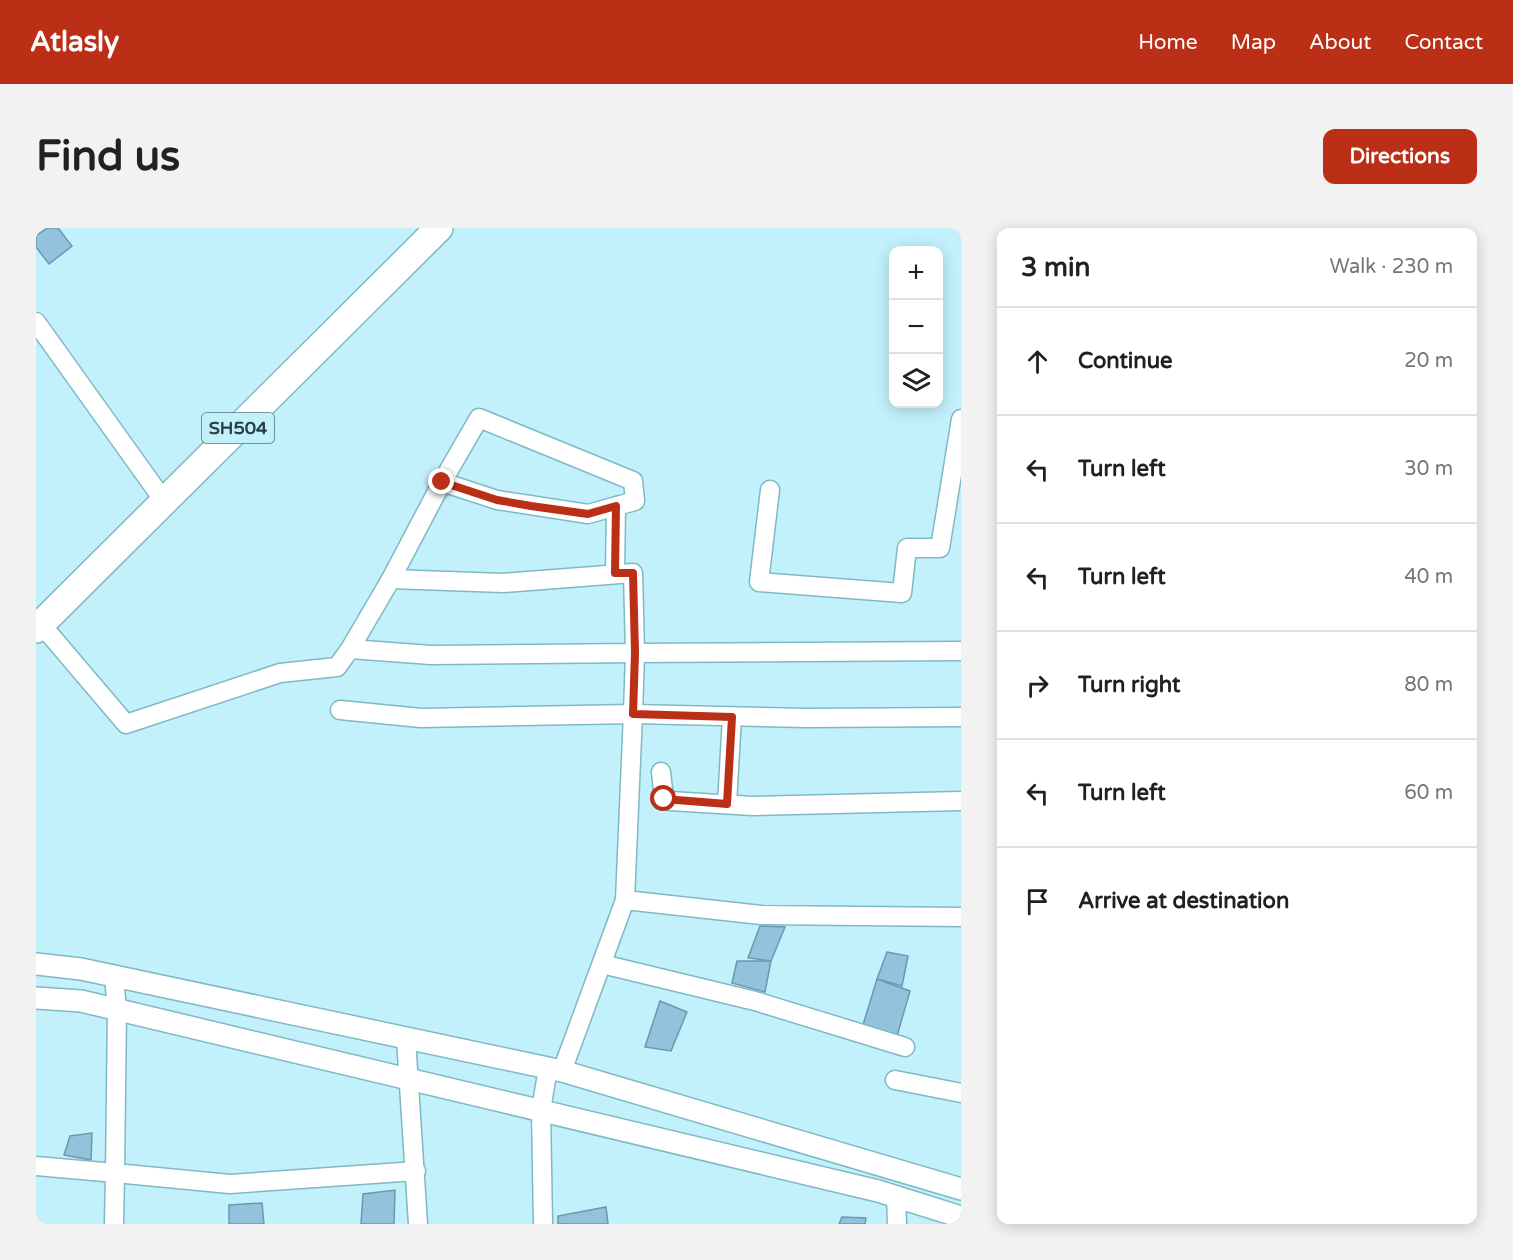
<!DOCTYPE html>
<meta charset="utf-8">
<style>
body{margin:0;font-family:"Varela Round",sans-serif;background:#f2f2f2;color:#202124}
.controls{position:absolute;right:18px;top:18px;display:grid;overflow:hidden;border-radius:12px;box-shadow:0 3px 15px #0003}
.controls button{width:54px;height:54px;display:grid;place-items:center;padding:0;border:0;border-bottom:2px solid #e0e0e0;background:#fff;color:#202124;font:30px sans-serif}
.stop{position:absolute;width:18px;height:18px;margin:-14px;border:4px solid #ba2f16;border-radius:50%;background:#fff}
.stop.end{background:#ba2f16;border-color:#fff;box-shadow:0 2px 6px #0008}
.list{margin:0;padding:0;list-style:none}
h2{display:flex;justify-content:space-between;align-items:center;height:78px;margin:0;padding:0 24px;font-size:26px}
h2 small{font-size:20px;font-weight:400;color:#757577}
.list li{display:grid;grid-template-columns:39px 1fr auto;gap:18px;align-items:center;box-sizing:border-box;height:108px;padding:0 24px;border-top:2px solid #e0e0e0}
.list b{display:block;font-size:22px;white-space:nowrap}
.list em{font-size:20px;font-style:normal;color:#757577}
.icon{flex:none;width:33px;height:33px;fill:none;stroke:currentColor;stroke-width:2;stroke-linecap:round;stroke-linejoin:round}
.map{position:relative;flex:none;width:925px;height:996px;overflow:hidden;border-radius:12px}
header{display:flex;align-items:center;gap:36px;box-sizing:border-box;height:84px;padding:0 30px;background:#ba2f16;color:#fff}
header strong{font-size:28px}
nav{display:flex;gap:33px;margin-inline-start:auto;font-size:21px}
.intro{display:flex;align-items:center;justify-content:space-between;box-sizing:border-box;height:144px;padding:0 36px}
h1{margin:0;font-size:42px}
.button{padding:15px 27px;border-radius:12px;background:#ba2f16;color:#fff;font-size:21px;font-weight:700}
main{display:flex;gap:36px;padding:0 36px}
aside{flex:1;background:#fff;border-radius:12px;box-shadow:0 3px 15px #0003}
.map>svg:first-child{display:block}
.building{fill:#92c2dc;stroke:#6a98b1;stroke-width:1.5}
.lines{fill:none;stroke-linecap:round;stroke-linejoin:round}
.minor-casing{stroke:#7fb9c5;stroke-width:21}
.tertiary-casing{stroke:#7fb9c5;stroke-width:24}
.primary-casing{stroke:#7fb9c5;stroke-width:30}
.minor{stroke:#fff;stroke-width:18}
.tertiary{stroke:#fff;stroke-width:21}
.primary{stroke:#fff;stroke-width:27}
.route{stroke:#ba2f16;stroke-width:8}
.labels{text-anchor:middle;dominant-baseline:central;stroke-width:4.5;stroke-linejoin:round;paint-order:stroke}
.shield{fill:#c2f1fb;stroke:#56747b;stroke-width:1.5}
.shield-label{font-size:18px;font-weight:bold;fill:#273f44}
</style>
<header>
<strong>Atlasly</strong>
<nav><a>Home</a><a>Map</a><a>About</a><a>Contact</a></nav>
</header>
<div class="intro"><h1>Find us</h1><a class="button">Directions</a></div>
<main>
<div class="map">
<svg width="925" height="996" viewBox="0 0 925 996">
<rect width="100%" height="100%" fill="#c2f1fb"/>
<!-- building -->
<g class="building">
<polygon points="11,0 22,0 36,18 13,36 0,19 0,8"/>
<polygon points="724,698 749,699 735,733 712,730"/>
<polygon points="851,724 872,728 866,758 841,751"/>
<polygon points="701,733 735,733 729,764 696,755"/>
<polygon points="841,751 874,763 859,815 827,797"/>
<polygon points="624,773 651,784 635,823 609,819"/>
<polygon points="56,905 55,932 28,927 34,908"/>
<polygon points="359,962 358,996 325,996 327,966"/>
<polygon points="226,975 228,996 193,996 193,977"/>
<polygon points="570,979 572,996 522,996 522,988"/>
<polygon points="806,989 830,990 829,996 803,996"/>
</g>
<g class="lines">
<!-- minor casing -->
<g class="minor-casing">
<g id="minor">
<polyline points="0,94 128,273"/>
<polyline points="734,262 723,354 866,365 871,320 904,320 925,191"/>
<polyline points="579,345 580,278"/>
<polyline points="355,351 404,258 406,254 443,190 597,253 599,273 552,286 461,272 406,254"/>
<polyline points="5,396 90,496 244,445 301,439 314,421 355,351 467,355 597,345 599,425 395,427 314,421"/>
<polyline points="925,423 599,425 597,486 769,490 925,489"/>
<polyline points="304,482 385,490 597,486 589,672"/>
<polyline points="625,544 628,571 634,573 716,578 925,573"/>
<polyline points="691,576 696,489"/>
<polyline points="566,736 719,773 869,819"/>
<polyline points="78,748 81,782 79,945 194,956 380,943"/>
<polyline points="370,811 382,996"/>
<polyline points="526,843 589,672 725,687 925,689"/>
<polyline points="859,852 925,865"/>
<polyline points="0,938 79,945 78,996"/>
<polyline points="860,968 861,996"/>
<polyline points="507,996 505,882 512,840"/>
</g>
</g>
<!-- tertiary casing -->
<g class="tertiary-casing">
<g id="tertiary">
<polyline points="0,736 45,741 526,843 925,961"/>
<polyline points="0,770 45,773 842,963 925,989"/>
</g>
</g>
<!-- primary casing -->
<g class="primary-casing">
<polyline id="primary" points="0,401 403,0"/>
</g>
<!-- minor -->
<use href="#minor" class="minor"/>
<!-- tertiary -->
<use href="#tertiary" class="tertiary"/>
<!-- primary -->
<use href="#primary" class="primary"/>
</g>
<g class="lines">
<!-- route -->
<polyline class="route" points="406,254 461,272 495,278 552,286 580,278 579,345 597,345 599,425 597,486 696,489 691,576 628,571"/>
</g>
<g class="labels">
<!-- shield labels -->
<rect class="shield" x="166" y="185" width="72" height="30" rx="4.5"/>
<g class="shield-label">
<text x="202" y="200">SH504</text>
</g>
</g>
</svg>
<div class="controls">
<button>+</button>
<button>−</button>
<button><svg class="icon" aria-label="layers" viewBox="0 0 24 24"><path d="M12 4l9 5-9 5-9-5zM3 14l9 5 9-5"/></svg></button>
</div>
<div class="stop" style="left:628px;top:571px"></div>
<div class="stop end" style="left:406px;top:254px"></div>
</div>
<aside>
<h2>3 min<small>Walk · 230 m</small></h2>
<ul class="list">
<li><svg class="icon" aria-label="ahead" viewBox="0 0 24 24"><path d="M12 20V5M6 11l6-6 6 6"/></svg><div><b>Continue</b></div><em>20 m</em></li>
<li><svg class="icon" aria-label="left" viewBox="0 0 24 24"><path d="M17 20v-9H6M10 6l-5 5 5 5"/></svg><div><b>Turn left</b></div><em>30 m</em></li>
<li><svg class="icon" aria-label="left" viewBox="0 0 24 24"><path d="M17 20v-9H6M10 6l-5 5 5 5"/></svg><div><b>Turn left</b></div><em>40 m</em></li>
<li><svg class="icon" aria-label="right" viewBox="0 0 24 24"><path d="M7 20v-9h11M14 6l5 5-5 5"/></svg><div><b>Turn right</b></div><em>80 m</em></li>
<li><svg class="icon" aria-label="left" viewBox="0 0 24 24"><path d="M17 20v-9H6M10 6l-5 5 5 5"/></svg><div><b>Turn left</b></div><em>60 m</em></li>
<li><svg class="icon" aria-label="arrive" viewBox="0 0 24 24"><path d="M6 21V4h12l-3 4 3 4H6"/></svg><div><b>Arrive at destination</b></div></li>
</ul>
</aside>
</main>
